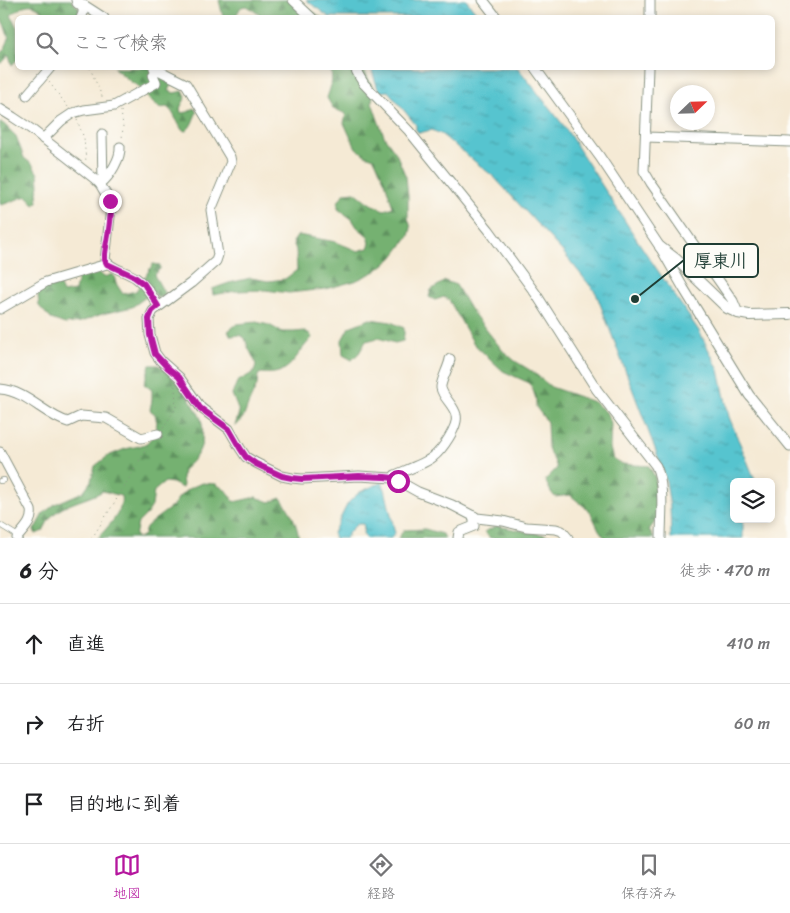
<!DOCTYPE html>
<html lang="ja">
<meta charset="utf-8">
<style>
body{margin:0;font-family:Sriracha,"Klee One",sans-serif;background:#f6f6f6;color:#202124}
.controls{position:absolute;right:15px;bottom:15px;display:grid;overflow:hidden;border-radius:8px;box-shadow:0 2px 8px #0003}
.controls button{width:45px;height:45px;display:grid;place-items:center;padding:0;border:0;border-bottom:1px solid #e0e0e0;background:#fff;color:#202124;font:25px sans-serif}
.compass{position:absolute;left:670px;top:85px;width:45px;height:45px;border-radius:50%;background:#fff;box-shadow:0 2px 8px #0003;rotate:67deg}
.stop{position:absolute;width:15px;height:15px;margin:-11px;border:4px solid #b5179e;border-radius:50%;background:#fff}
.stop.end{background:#b5179e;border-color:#fff;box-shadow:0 1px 5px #0008}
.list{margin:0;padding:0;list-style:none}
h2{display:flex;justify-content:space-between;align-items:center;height:65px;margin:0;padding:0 20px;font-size:21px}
h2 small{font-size:16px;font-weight:400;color:#757577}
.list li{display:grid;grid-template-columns:32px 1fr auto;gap:15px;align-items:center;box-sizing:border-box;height:80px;padding:0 20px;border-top:1px solid #e0e0e0}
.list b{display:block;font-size:19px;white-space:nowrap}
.list em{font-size:16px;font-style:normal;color:#757577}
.icon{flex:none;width:28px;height:28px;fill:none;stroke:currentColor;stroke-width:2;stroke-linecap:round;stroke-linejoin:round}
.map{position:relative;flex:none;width:790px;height:538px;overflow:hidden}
.search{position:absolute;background:#fff;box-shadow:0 2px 8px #0003;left:15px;right:15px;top:15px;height:55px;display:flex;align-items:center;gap:12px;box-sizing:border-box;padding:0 18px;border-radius:8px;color:#757577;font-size:19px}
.sheet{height:305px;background:#fff}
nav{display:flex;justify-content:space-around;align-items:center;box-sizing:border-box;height:70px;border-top:1px solid #e0e0e0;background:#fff;font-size:14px;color:#757577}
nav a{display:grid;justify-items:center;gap:2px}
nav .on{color:#b5179e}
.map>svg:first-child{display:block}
.forest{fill:url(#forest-firs);stroke:#4a7752}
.water{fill:url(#water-ripples);stroke:#3b8082}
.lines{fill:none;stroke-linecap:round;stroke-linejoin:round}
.service-casing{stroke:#8a9484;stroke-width:6}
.minor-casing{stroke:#8a9484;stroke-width:11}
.tertiary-casing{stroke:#8a9484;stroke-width:12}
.path{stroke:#8a9484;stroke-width:1;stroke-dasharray:1 4;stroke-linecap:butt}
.service{stroke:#fff;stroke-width:4.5}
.minor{stroke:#fff;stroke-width:9}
.tertiary{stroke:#fff;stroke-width:10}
.route{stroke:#b5179e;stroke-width:6}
.leader{fill:none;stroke:#1f3d34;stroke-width:2}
.callout-dot{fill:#1f3d34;stroke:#fdfcf7;stroke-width:2}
.callout{fill:#fdfcf7;stroke:#1f3d34;stroke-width:2}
.callout-label{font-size:18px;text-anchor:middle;font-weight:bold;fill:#1f3d34}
</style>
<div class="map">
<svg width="790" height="538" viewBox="0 0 790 538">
<defs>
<pattern id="forest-firs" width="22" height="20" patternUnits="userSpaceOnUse" patternTransform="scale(1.25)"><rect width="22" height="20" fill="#75b171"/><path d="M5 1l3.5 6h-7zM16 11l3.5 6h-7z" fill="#5f915e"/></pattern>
<pattern id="water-ripples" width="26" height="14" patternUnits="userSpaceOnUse" patternTransform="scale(1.25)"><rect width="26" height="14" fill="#57c4cf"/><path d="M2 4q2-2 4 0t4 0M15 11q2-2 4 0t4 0" fill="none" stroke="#47a0a9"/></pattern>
</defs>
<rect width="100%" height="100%" fill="#fdfcf7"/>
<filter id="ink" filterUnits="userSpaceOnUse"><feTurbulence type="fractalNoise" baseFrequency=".02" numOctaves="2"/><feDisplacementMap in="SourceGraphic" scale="10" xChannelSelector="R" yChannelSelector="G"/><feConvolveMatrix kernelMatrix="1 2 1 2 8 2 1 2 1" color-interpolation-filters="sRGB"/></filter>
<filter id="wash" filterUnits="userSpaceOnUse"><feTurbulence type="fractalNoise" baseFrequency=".0096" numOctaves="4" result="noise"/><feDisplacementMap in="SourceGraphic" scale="20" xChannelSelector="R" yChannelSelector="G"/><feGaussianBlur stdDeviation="1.12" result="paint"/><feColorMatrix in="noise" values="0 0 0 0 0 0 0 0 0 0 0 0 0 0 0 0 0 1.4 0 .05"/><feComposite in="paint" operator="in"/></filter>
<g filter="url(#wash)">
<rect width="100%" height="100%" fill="#f5ead5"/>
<!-- forest -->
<g class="forest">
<path d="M0,0H71L79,8V15L77,17H64L57,13L48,15C31,1 28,2 11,15L17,28V60L12,65L9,55L2,63L0,62V54L5,48L9,39L4,24L0,18Z"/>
<polygon points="219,0 295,0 321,17 263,17 247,6 241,7 235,17 223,17"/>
<path d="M114,68H149L167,78L172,84L169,91L174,93L183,91L186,97L180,108L181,113L188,112L194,108L197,112C193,119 193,125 186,131L182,130L172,112L167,107L160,108L144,94L138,86L131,82Z"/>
<path d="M329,68H363L374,90L372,102L378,120L385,138L396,153L406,177L408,196V218L411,228L409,236L392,258L376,271L355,281L325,289L289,293L265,290L236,291L213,295L212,289L229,283L251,278L268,281L285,279L297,270L296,250L293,242L298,235L336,242L358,251L368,248L370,243L368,236L357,227L352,219L338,209V202L344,193L355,192L369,203L384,210L393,207L385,182L374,158L365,155L356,148L349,134L344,123L346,114L333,108L327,98C330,88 335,78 329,68Z"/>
<path d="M0,122L5,125L16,136L24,158L32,164L38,174L39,185L37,192L38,202L34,205L27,196C18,198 10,203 1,205L0,203Z"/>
<polygon points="153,264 160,265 160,269 154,275 165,294 159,299 153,292 132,307 102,314 81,322 65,324 51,319 39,306 38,295 44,288 59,284 63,293 75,291 78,278 99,272 104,277 113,274 117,285 123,294 136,291"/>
<polygon points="445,281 456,285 470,309 503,351 515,361 533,372 551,387 594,402 606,412 611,423 610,448 613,459 621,464 649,466 655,477 658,518 649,530 654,538 605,538 599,530 590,511 570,495 555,497 551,492 545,480 557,468 554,460 550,454 548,447 547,422 536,407 536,399 532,387 527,382 503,371 474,344 449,300 444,297 435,300 429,297 431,290"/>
<polygon points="370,319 391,322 404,328 404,334 403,341 395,343 378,338 366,341 359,353 352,360 343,355 342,340 349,327"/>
<path d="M256,322L269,325L282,332H294L305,331L310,334L312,338C294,355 292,377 261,373L258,375L257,385L248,405L244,416L238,424L235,426L239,412L232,394L237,382L254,372L256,366L255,361L248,347L245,338L240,335L231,336L228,331L237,324Z"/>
<path d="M150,365C151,365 156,365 158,365C171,370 196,406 201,419C203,426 203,435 202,442C200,454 192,462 183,470L182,478L183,485L182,488L173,483L165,482L154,491L152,506L147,514L138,523L135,536L139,538L144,535L146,527L154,520L173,506L179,497L188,489L202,483L216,484L228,492L234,502L256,497L270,502L281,498C291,512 296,521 299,538H98C108,526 124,512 121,496L103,491C88,500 63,503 51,517C48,521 45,527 43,531L36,534L34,530L43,514L55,504L83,492L91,481L95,466L108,456L125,449L139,446L147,443L154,434L157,423L155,414L150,410L152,400V390L144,384Z"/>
<polygon points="497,526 551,536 553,538 490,538 484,532"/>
<polygon points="425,529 442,534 446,538 398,538 404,530"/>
</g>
<!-- water -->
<g class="water">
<polygon points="306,0 466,0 480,17 329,17"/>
<polygon points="371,68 518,68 564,126 641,246 699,331 719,370 729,417 755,480 756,482 734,482 734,519 747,519 743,521 743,538 671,538 670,507 666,481 657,454 596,293 562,251 494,177 441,134 431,130 419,133 416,130 416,125 388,91 379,92"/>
<polygon points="382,482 385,489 395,533 391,538 366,538 363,533 364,527 363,524 357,524 349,532 346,538 335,538 333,533 348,503 353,498 360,492"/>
</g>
</g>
<g filter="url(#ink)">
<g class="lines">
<!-- service casing -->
<g class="service-casing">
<g id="service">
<polyline points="0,481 4,480"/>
<polyline points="0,525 18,536"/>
</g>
</g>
<!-- minor casing -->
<g class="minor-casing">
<g id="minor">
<polyline points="76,0 104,18"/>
<polyline points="293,0 312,18"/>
<polyline points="483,0 497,18"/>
<polyline points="77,3 83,8 83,13 81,18"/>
<polyline points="650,18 650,0"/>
<polyline points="154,68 186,84 230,157 231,162 211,210 218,255 216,261 191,283 153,311 149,319 150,335 155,353 161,361 179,377 201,408 229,429 240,448 246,457 256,463 282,476 292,478 302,479 359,476 393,478 418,492 452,505 477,518 503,521 526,527 556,529 562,531 568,538"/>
<path d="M355,68L359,76L364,84L409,131L489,230L536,294L597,390L656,466C665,487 661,515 661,538"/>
<polyline points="535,68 600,157 660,247 684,289 749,395 790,446"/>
<polyline points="648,68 644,171 651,183 733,301 738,313"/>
<polyline points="27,95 50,68"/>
<path d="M0,109L13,117L31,129L95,179L100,184L110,201L111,208L105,260C111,269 126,271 136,278C146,285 152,295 158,306"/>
<polyline points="102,134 103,181"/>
<polyline points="646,137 790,142"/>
<polyline points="43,139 61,121 73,113 84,110 114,106 156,83 156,82 153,75 157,70"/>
<path d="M101,183C110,176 121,158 120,147"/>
<polyline points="0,309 46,282 107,264"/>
<path d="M0,389C27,391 44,415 68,422L81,416L106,418L141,438L158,434"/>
<path d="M0,452L31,510C33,522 24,529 17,538"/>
<path d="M393,478L395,475C404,471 426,463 433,457C442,450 459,426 456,415C454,405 443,398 441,388C440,382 449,367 450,359"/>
<polyline points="458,538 459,532 474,526 474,516"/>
</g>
</g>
<!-- tertiary casing -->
<g class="tertiary-casing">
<polyline id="tertiary" points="660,247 677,260 727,308 738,313 749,315 790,314"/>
</g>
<!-- path -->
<g class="path">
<polyline points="90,68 103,99"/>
<polyline points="49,82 68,107"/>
<polyline points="121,111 123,126 122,139"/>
<polyline points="77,120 84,138 86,162"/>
<polyline points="163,428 176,408 175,386"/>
<polyline points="92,538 123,489 149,444"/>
</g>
<!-- service -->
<use href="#service" class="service"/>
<!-- minor -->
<use href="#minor" class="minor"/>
<!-- tertiary -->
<use href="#tertiary" class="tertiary"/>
</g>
</g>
<g class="lines" filter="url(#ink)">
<!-- route -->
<path class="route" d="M110,201C113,218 107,237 105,254V260L107,264L133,276L144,284L158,306L152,311L149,319L150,335L155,354L168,368L179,377L200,408L229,429L240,448L246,457L256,464L282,476L292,478L302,479L359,476L385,477L393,478L398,481"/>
</g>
<!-- callouts -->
<path class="leader" d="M635 299L684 260"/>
<circle class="callout-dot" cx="635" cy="299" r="5"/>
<rect class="callout" x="684" y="244" width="74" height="33" rx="5"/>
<g class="callout-label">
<text x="721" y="267">厚東川</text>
</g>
</svg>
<div class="controls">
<button><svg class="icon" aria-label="layers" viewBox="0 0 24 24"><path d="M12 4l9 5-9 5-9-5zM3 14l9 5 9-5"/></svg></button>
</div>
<svg class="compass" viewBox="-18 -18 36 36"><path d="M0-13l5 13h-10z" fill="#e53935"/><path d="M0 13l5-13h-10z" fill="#757577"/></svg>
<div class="stop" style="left:398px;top:481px"></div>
<div class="stop end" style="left:110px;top:201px"></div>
<div class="search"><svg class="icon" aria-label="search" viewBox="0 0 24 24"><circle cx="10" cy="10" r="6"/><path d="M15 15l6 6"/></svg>ここで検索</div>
</div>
<section class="sheet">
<h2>6 分<small>徒歩 · 470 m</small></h2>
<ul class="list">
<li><svg class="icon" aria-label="ahead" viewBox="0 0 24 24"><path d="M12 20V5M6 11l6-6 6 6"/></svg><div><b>直進</b></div><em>410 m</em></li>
<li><svg class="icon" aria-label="right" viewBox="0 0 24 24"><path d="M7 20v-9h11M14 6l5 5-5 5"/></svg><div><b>右折</b></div><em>60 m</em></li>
<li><svg class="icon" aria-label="arrive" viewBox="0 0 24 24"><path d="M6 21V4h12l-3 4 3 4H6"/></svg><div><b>目的地に到着</b></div></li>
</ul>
</section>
<nav>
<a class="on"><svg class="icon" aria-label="map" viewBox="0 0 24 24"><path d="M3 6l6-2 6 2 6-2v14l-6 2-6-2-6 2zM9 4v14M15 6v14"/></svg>地図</a>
<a><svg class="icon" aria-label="directions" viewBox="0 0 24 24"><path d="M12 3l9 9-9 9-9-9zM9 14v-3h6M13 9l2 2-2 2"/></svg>経路</a>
<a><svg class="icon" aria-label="saved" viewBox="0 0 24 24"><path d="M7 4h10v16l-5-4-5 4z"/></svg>保存済み</a>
</nav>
